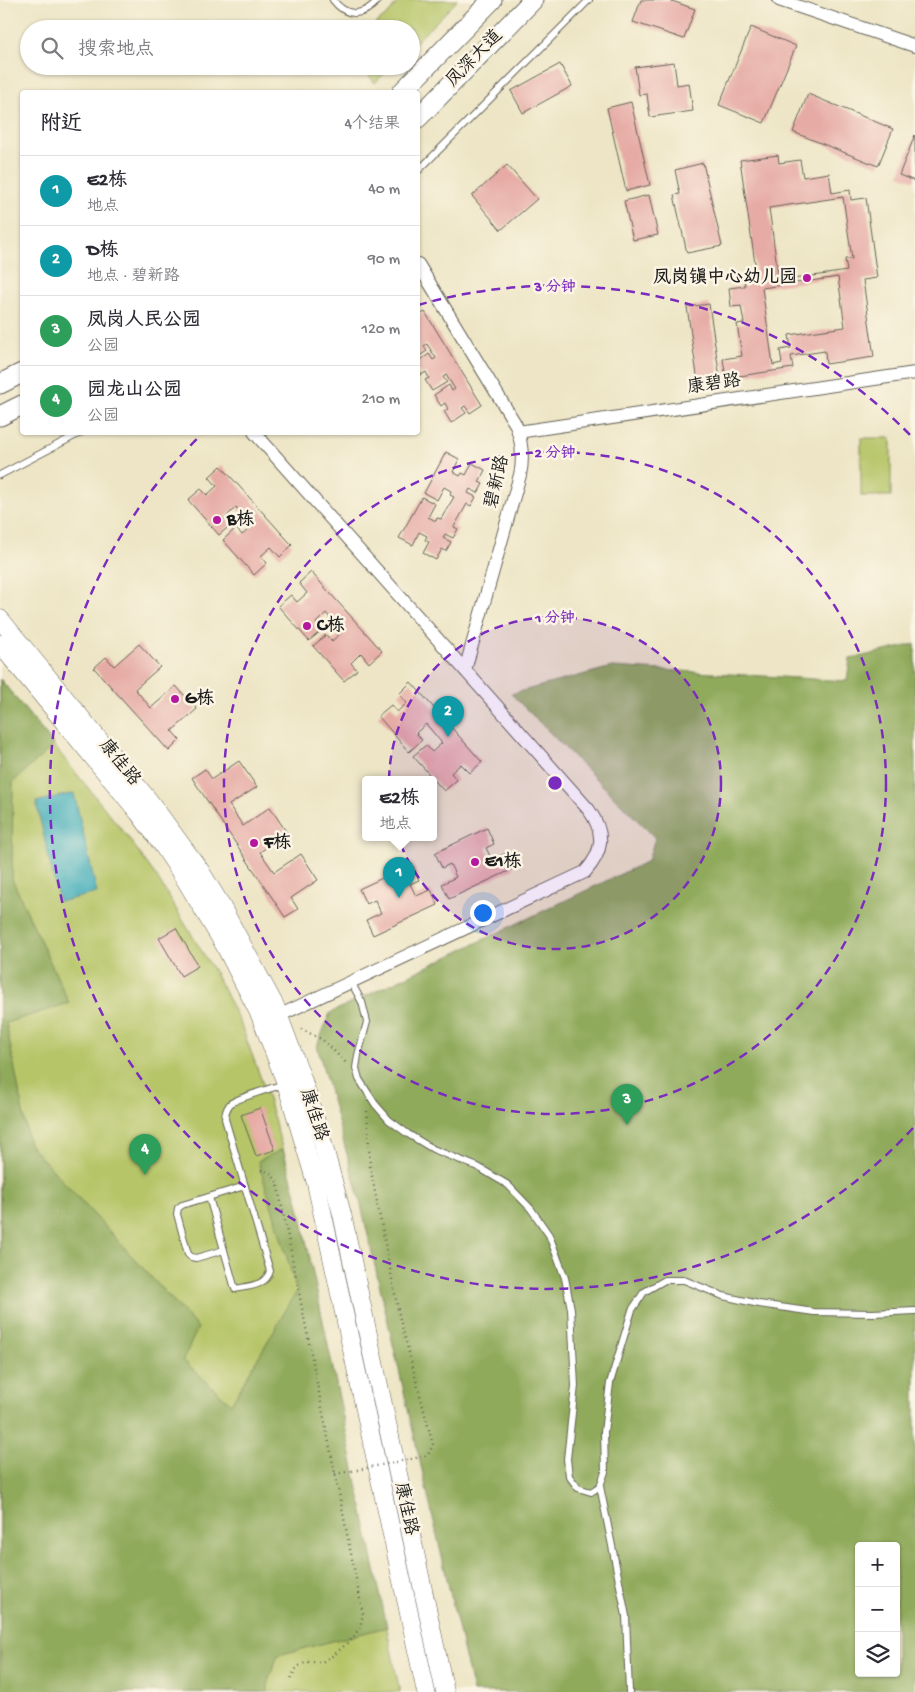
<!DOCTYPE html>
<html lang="zh">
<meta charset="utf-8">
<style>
body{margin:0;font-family:"Gochi Hand","LXGW WenKai TC",sans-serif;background:#f7f7f7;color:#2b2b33}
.controls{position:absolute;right:15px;bottom:15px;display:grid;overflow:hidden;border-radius:5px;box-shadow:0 1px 4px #0004}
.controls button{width:45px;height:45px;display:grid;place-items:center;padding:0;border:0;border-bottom:1px solid #e1e1e2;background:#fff;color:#2b2b33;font:25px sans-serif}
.you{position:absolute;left:482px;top:912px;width:18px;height:18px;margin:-12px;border:4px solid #fff;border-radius:50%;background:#1a73e8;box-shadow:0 0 0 8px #1a73e833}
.badge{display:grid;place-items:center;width:32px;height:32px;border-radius:50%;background:#b5179e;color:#fff;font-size:16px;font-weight:700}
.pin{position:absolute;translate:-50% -41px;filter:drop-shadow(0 1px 2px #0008)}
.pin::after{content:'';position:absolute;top:26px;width:18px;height:15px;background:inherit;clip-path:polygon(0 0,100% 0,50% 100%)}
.popup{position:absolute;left:362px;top:776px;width:75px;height:65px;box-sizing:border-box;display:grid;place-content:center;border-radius:5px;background:#fff;filter:drop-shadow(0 1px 4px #0005);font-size:16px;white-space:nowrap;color:#7c7c81}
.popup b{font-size:19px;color:#2b2b33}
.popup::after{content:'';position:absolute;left:50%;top:100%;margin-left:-10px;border:10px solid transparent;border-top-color:#fff}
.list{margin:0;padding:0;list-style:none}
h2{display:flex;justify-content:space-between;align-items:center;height:65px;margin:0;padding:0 20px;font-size:21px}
h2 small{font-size:16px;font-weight:400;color:#7c7c81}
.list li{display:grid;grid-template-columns:32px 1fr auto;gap:15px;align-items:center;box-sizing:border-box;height:70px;padding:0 20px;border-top:1px solid #e1e1e2}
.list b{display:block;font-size:19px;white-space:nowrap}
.list p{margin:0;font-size:16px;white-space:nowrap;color:#7c7c81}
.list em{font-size:16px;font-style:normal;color:#7c7c81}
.icon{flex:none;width:28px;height:28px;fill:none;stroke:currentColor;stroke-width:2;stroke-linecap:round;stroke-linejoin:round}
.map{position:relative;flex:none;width:915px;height:1692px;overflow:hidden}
.search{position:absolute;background:#fff;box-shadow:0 1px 4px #0004;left:20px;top:20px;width:400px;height:55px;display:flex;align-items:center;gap:12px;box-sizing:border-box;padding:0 18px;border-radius:28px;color:#7c7c81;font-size:19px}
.panel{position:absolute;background:#fff;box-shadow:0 1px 4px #0004;left:20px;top:90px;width:400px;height:345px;border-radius:5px}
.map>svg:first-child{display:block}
.green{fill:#b6c567;stroke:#697042}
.forest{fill:#90aa5c;stroke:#56633c;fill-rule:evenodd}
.water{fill:#3dacb9;stroke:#2c646a}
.building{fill:#e6aba5;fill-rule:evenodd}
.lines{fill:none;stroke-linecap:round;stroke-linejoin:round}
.lane-casing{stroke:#656257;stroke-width:8}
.street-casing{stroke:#656257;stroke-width:14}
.secondary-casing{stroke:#656257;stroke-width:19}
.primary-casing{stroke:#656257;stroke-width:21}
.path{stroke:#656257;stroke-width:2.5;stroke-dasharray:1 4;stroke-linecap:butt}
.lane{stroke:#fff;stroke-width:6}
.street{stroke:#fff;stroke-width:12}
.secondary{stroke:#fff;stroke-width:18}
.primary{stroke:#fff;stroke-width:19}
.path-bridge{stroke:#656257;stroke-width:2.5;stroke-dasharray:1 4;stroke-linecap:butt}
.ring{fill:none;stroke:#7b2cbf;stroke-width:2.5;stroke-dasharray:9 6}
.poi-dot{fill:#b5179e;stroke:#fcf5e5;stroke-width:2}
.labels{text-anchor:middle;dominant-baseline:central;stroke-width:5;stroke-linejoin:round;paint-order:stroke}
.street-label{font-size:18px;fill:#1c1c1c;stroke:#fcf5e5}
.poi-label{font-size:18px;font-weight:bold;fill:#1c1c1c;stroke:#fcf5e5;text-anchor:start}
.centre{fill:#7b2cbf;stroke:#fcf5e5;stroke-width:2.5}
.ring-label{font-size:15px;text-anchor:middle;font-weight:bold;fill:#7b2cbf;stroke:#fcf5e5;stroke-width:5;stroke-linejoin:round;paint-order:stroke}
</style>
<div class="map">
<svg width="915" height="1692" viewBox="0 0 915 1692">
<rect width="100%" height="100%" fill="#fcf5e5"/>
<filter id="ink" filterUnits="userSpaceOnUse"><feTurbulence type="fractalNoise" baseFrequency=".02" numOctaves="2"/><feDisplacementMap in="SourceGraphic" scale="10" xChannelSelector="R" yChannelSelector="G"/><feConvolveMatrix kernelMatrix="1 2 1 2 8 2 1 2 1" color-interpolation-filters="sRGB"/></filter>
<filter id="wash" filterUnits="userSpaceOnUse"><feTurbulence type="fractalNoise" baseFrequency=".0096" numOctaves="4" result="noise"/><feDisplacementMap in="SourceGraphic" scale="20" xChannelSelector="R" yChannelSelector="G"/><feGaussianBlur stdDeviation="1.12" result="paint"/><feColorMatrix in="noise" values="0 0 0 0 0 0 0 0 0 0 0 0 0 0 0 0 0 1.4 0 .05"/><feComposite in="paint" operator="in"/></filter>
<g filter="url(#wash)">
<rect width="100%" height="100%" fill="#ede5c5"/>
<!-- green -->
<g class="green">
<polygon points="399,0 458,0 411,47 411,29 369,29 389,13"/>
<polygon points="361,66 392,66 375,83"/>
<rect x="861" y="438" width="30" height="58"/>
<polygon points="0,679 127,836 156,876 215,973 241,1025 266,1092 298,1202 400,1692 0,1692"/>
</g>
<!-- forest -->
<g class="forest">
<path d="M915,644V1692H473L361,1205L317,1046L330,1013L648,861L655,838L511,694L612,667L847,681L850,659ZM859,1546H896V1673H859Z"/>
<polygon points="0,679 54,745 13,782 12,879 69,1003 6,1023 29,1144 198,1328 183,1360 231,1404 297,1291 258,1161 283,1149 298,1202 387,1627 278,1655 268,1681 268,1692 0,1692"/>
</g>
<!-- water -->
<polygon class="water" points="74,793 97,893 59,902 36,802"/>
<g id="blocks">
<!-- building -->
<g class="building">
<polygon points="641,0 669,0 695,9 684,39 633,22"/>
<polygon points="751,27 796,46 764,123 719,105"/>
<polygon points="674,62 677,85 689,83 693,111 650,117 647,94 639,95 635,67"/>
<polygon points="560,64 572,86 523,113 511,91"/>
<polygon points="808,94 893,129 878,166 793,132"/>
<polygon points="631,102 650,185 626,191 607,108"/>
<polygon points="915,135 915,181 899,175"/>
<path d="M778,155L779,163L800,160L803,177L829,173L832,193L850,190L851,200L866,198L877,278L863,280L874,357L826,364L825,351L791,356L793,368L726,378L723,359L742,356L737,324L744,323L741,306L731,307L729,288L745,286L744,279L757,277L740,160ZM843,197L852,259H845L847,271L779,281L769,208ZM838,277L845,327L789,335L791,348L780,350L782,363L773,365L762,288Z"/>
<polygon points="703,163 722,246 687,253 674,195 680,194 675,170"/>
<polygon points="507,165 537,199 501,230 472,196"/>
<polygon points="649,195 658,235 633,240 624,201"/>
<polygon points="709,304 720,379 698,382 687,307"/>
<polygon points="425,312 482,405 470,413 465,406 462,408 466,413 451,423 444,411 448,409 445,403 441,406 434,395 449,385 452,391 455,389 446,375 443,377 447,382 432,391 425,380 429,378 426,372 421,375 418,368 418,362 429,354 433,360 436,358 427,344 424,346 427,351 418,357 418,316"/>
<polygon points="446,452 459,459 453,472 460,476 462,473 466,475 472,463 485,470 479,482 483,484 478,493 470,489 468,493 476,497 471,506 467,504 454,527 458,529 453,538 445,534 443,538 451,542 446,551 442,549 436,560 423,553 429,542 425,540 427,536 419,532 413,545 399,538 422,497 435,504 428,517 436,521 437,518 441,519 454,497 450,495 451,491 444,487 437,500 424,493"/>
<polygon points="221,466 292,545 280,557 271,547 261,556 267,563 254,575 223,540 236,528 242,535 253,526 236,507 226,517 232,524 219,535 188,500 201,489 207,495 217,486 209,477"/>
<polygon points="311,572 382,651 369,663 361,653 351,663 357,670 344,681 313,646 326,635 332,641 342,632 326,613 316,623 322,630 309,641 278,606 291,595 297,602 307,593 299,583"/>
<polygon points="139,644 160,667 135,689 151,708 176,686 197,709 172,731 180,740 169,751 94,668 106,657 114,666"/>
<polygon points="411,682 482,762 470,773 461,764 451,773 457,780 444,791 413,756 426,745 432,752 442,743 426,724 416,733 422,740 409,752 378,716 391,705 397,712 407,703 399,694"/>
<polygon points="239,761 257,787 229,805 243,826 270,807 287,833 260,852 274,872 301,854 318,880 291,898 298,909 285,917 192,778 205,769 212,779"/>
<polygon points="487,828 494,844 486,848 492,860 506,853 513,869 449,899 442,884 456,877 450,864 442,868 435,853"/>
<polygon points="412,864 419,880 410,884 416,896 431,890 438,905 373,935 366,920 381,913 375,900 366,904 359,889"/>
<polygon points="176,928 198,966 181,976 159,938"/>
<polygon points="260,1108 275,1150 256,1156 241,1115"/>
</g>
</g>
</g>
<g filter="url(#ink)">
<use href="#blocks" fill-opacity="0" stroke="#656257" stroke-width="1"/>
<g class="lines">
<!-- lane casing -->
<g class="lane-casing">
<g id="lane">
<path d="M333,0C347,18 363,17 378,0"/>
<polyline points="418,171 589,0"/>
<polyline points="0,475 82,432"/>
<polyline points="351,982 362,1002 367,1022 358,1055 356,1068 359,1079 375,1104 389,1120 408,1134 433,1149 478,1167 508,1185 531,1209 549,1235 565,1278 571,1309 575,1386 567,1459 569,1476 578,1488 591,1492 600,1486"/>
<path d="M209,1197L235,1289C249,1286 266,1286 270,1271L225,1119C225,1113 226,1109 230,1104C236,1098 273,1088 284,1084"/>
<polyline points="224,1250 196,1258 191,1257 188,1254 177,1214 178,1208 182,1205 245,1186"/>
<polyline points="629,1692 626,1616 600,1486 605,1472 604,1432 610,1383 632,1310 644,1292 665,1280 684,1280 723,1296 759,1304 814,1312 873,1313 915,1311"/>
</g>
</g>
<!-- street casing -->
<g class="street-casing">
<g id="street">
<polyline points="779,0 915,46"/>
<path d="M418,264L516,425C522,442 524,457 520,475L465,670"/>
<path d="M254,432L589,810C605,833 604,851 585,872L272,1019"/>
<polyline points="518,432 915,373"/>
</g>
</g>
<!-- secondary casing -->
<g class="secondary-casing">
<g id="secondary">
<polyline points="0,619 150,802 199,869 219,902 275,1006 302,1078 323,1144 342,1214 445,1692"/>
<polyline points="0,644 139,813 164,847 185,879 224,944 260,1015 286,1083 316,1183 426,1692"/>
</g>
</g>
<!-- primary casing -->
<g class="primary-casing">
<g id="primary">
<polyline points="402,92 492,0"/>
<polyline points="418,118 533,0"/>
<polyline points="0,384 22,373"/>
<polyline points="0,416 22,405"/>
</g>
</g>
<!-- path -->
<g class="path">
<polyline points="301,1029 323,1040 347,1064"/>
<polyline points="367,1111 370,1166 399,1315 433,1445 428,1455 421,1457"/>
<path d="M261,1170C270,1171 272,1175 277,1182L363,1614L360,1627L353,1638L334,1655L322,1662H307L297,1667L291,1678"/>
<polyline points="335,1474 352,1471"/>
</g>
<!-- lane -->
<use href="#lane" class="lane"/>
<!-- street -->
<use href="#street" class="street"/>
<!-- secondary -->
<use href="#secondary" class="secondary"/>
<!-- primary -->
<use href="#primary" class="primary"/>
<!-- path-bridge -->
<polyline class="path-bridge" points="352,1471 421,1457"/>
</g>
</g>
<!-- distance rings -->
<circle cx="555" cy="783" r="166" fill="#7b2cbf" fill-opacity=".12"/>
<g class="ring">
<circle cx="555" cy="783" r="166"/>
<circle cx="555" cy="783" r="331"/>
<path d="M913 1128A497 497 0 1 1 201 435M418 305A497 497 0 0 1 913 438"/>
</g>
<!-- markers -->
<g class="poi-dot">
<circle cx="807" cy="278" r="5"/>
<circle cx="217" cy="520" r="5"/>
<circle cx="307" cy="626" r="5"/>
<circle cx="175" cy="699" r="5"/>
<circle cx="254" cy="843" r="5"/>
<circle cx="475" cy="862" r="5"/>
</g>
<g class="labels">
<!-- street labels -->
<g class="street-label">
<text transform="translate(475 59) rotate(-46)">凤深大道</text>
<text transform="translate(714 385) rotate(-8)">康碧路</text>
<text transform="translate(498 482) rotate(-77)">碧新路</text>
<text transform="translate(119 763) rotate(51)">康佳路</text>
<text transform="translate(313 1115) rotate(72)">康佳路</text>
<text transform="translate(405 1509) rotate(78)">康佳路</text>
</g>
<!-- poi labels -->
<g class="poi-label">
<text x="797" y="278" text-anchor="end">凤岗镇中心幼儿园</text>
<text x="227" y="520">B栋</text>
<text x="317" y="626">C栋</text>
<text x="185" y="699">G栋</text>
<text x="264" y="843">F栋</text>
<text x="485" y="862">E1栋</text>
</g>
</g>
<circle cx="555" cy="783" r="8" class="centre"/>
<g class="ring-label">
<text x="555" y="291">3 分钟</text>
<text x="555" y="457">2 分钟</text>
<text x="555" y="622">1 分钟</text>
</g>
</svg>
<div class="controls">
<button>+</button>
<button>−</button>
<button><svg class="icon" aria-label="layers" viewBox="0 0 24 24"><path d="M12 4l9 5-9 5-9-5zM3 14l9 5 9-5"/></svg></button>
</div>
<div class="you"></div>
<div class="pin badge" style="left:399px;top:898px;background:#0f9aa8">1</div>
<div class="popup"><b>E2栋</b>地点</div>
<div class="pin badge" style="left:448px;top:737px;background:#0f9aa8">2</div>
<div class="pin badge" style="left:627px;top:1125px;background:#2e9e5b">3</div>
<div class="pin badge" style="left:145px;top:1175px;background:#2e9e5b">4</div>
<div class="search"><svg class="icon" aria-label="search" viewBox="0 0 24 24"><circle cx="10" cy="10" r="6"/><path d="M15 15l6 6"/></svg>搜索地点</div>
<section class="panel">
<h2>附近<small>4个结果</small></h2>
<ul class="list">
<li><span class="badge" style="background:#0f9aa8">1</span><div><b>E2栋</b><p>地点</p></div><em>40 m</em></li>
<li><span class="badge" style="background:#0f9aa8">2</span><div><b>D栋</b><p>地点 · 碧新路</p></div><em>90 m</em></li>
<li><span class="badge" style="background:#2e9e5b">3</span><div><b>凤岗人民公园</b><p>公园</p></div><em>120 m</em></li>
<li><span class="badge" style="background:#2e9e5b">4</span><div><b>园龙山公园</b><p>公园</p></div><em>210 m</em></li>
</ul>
</section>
</div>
